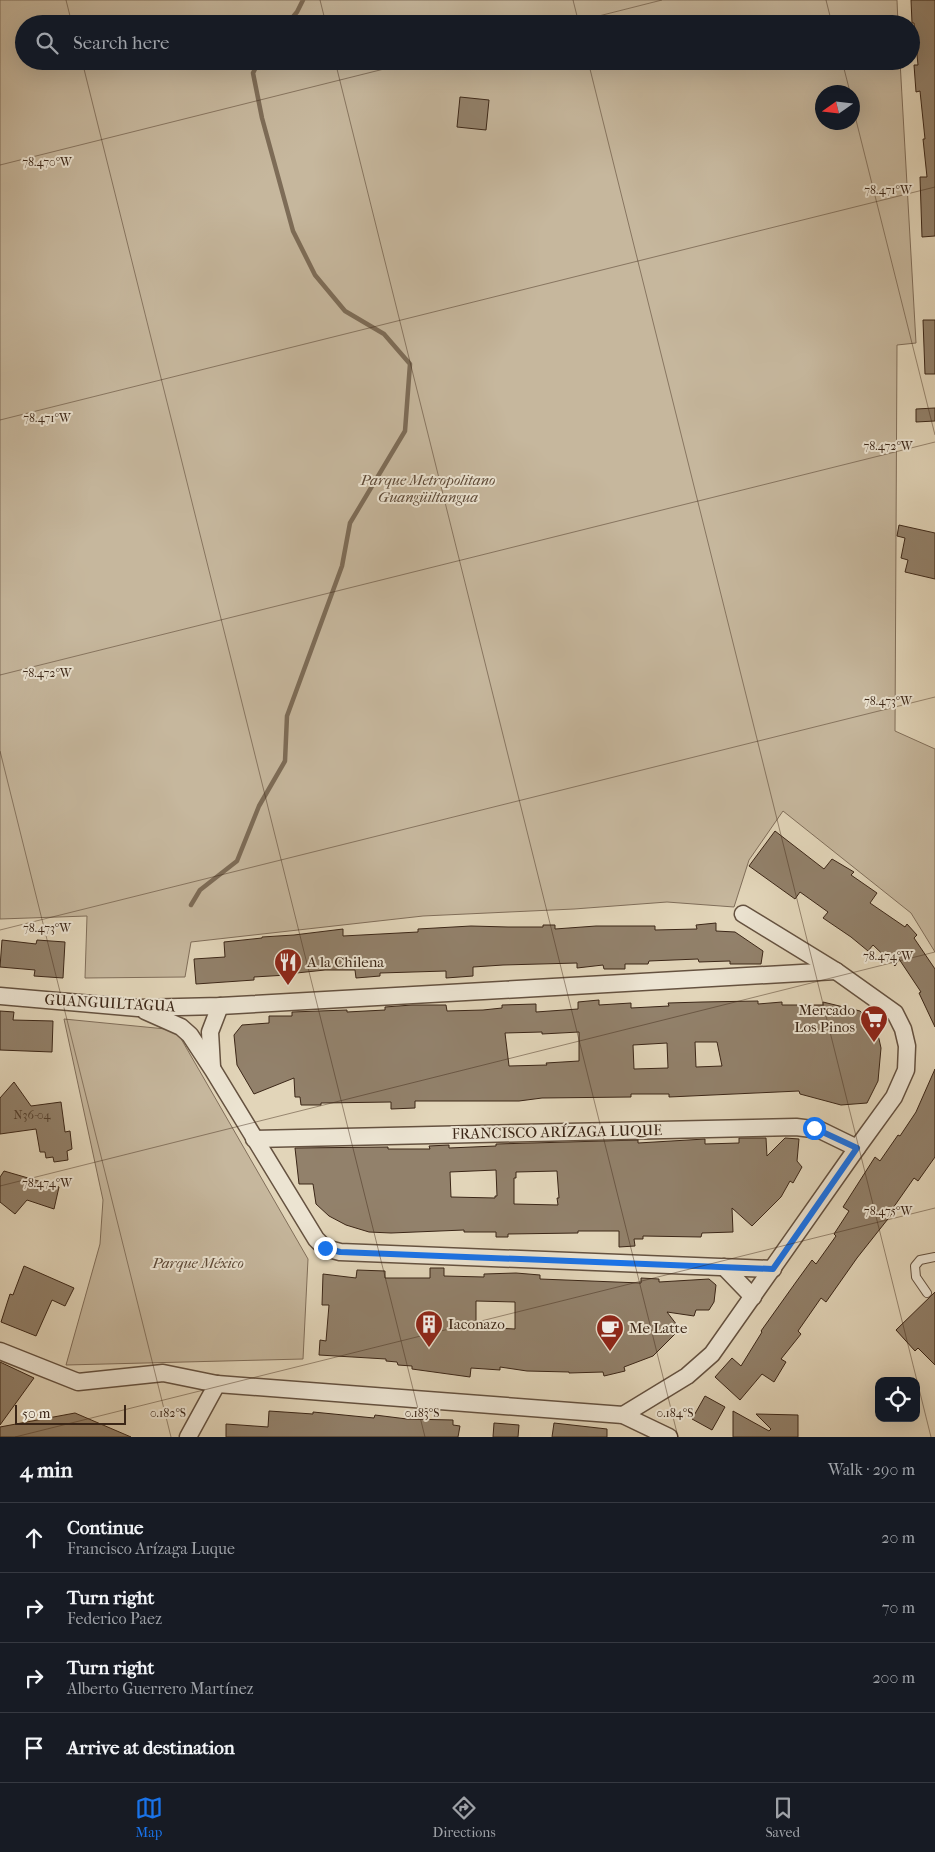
<!DOCTYPE html>
<meta charset="utf-8">
<style>
body{margin:0;font-family:"IM FELL French Canon",serif;background:#20242c;color:#f1f3f6}
.controls{position:absolute;right:15px;bottom:15px;display:grid;overflow:hidden;border-radius:10px;box-shadow:0 5px 20px #0002}
.controls button{width:45px;height:45px;display:grid;place-items:center;padding:0;border:0;border-bottom:1px solid #363941;background:#171b24;color:#f1f3f6;font:25px sans-serif}
.compass{position:absolute;left:815px;top:85px;width:45px;height:45px;border-radius:50%;background:#171b24;box-shadow:0 5px 20px #0002;rotate:256deg}
.scale{position:absolute;left:15px;bottom:12px;width:111px;box-sizing:border-box;padding-left:5px;border:2px solid #3b2617;border-top:0;font-size:14px;line-height:18px;white-space:nowrap;color:#3b2617;-webkit-text-stroke:4px #ece4d2;paint-order:stroke}
.stop{position:absolute;width:15px;height:15px;margin:-11px;border:4px solid #1a73e8;border-radius:50%;background:#fff}
.stop.end{background:#1a73e8;border-color:#fff;box-shadow:0 1px 5px #0008}
.list{margin:0;padding:0;list-style:none}
h2{display:flex;justify-content:space-between;align-items:center;height:65px;margin:0;padding:0 20px;font-size:21px}
h2 small{font-size:16px;font-weight:400;color:#9ea1a6}
.list li{display:grid;grid-template-columns:32px 1fr auto;gap:15px;align-items:center;box-sizing:border-box;height:70px;padding:0 20px;border-top:1px solid #363941}
.list b{display:block;font-size:19px;white-space:nowrap}
.list p{margin:0;font-size:16px;white-space:nowrap;color:#9ea1a6}
.list em{font-size:16px;font-style:normal;color:#9ea1a6}
.icon{flex:none;width:28px;height:28px;fill:none;stroke:currentColor;stroke-width:2;stroke-linecap:round;stroke-linejoin:round}
.map{position:relative;flex:none;width:935px;height:1437px;overflow:hidden}
.search{position:absolute;background:#171b24;box-shadow:0 5px 20px #0002;left:15px;right:15px;top:15px;height:55px;display:flex;align-items:center;gap:12px;box-sizing:border-box;padding:0 18px;border-radius:28px;color:#9ea1a6;font-size:19px}
.sheet{height:345px;background:#171b24}
nav{display:flex;justify-content:space-around;align-items:center;box-sizing:border-box;height:70px;border-top:1px solid #363941;background:#171b24;font-size:14px;color:#9ea1a6}
nav a{display:grid;justify-items:center;gap:2px}
nav .on{color:#1a73e8}
.map>svg:first-child{display:block}
.green{fill:#c6b79d;stroke:#806e5a;fill-rule:evenodd}
.lines{fill:none;stroke-linecap:round;stroke-linejoin:round}
.stream{stroke:#7d6c57;stroke-width:4.5}
.building{fill:#92816b;stroke:#3b2617;fill-rule:evenodd}
.lane-casing{stroke:#655240;stroke-width:10}
.street-casing{stroke:#655240;stroke-width:19}
.lane{stroke:#ece4d2;stroke-width:8}
.street{stroke:#ece4d2;stroke-width:16}
.route{stroke:#1a73e8;stroke-width:6}
.ticks{fill:none;stroke:#3b2617;stroke-width:1;stroke-opacity:0.45}
.labels{text-anchor:middle;dominant-baseline:central;stroke-width:4;stroke-linejoin:round;paint-order:stroke}
.number-label{font-size:12px;fill:#513d2c}
.park-label{font-size:15px;font-style:italic;fill:#5e4a38;stroke:#ece4d2}
.poi-label{font-size:15px;fill:#3b2617;stroke:#ece4d2;text-anchor:start}
.street-label{font-size:15px;fill:#3b2617;stroke:#ece4d2}
.ticks-label{font-size:12px;text-anchor:middle;fill:#3b2617;stroke:#ece4d2;stroke-width:4;stroke-linejoin:round;paint-order:stroke}
</style>
<div class="map">
<svg width="935" height="1437" viewBox="0 0 935 1437">
<rect width="100%" height="100%" fill="#e2d5b9"/>
<filter id="stains"><feTurbulence type="fractalNoise" baseFrequency=".004" numOctaves="4"/><feColorMatrix values="0 0 0 0 .2 0 0 0 0 .09 0 0 0 0 .02 0 0 0 .5 -.17"/></filter>
<radialGradient id="worn" r=".72"><stop offset=".6" stop-color="#630" stop-opacity="0"/><stop offset="1" stop-color="#630" stop-opacity=".3"/></radialGradient>
<!-- green -->
<g class="green">
<path d="M0,0H897L898,24H24V61H900L916,343L897,345L895,731L935,749V952L911,913L783,811L749,860L734,907L667,902L574,909L423,916L191,942L185,977L85,978L87,916L0,919ZM822,92H852V122H822Z"/>
<polygon points="64,1019 176,1030 308,1259 303,1359 66,1365 100,1244 103,1200"/>
</g>
<g class="lines">
<!-- stream -->
<g class="stream">
<polyline points="287,24 297,12 303,0"/>
<polyline points="191,905 200,890 237,861 259,806 285,761 287,716 342,566 350,523 405,431 410,364 384,334 345,311 315,275 293,231 262,118 253,73 259,61"/>
</g>
</g>
<!-- building -->
<g class="building">
<polygon points="911,0 935,0 935,236 922,237 920,177 927,177 923,139 925,139 920,91 916,92 914,65 918,65 914,23 912,23"/>
<polygon points="460,97 489,100 486,130 457,127"/>
<polygon points="923,320 935,320 935,374 925,374"/>
<polygon points="935,408 935,421 916,422 916,409"/>
<polygon points="899,525 935,533 935,579 905,572 908,560 901,558 905,538 897,536"/>
<polygon points="775,831 824,869 832,859 854,872 851,875 877,893 870,903 905,927 907,924 917,935 914,938 935,969 935,1027 919,993 921,992 899,959 895,966 873,945 868,951 851,937 823,918 828,912 800,892 795,899 749,866"/>
<polygon points="716,923 716,931 735,932 763,951 761,964 730,964 730,961 699,962 698,959 649,961 648,964 625,964 625,969 604,969 603,965 577,968 577,963 503,965 473,967 473,976 446,978 446,971 380,973 380,976 356,978 355,970 325,970 287,974 287,975 254,977 254,980 196,984 194,959 225,957 224,942 262,938 262,937 294,935 343,929 343,936 418,932 418,929 471,926 508,927 543,927 543,925 555,925 555,929 596,926 655,926 655,930 697,929 696,925"/>
<polygon points="2,940 36,944 37,940 65,942 63,978 34,976 35,970 0,967"/>
<path d="M599,1000V1005L631,1003V1008L669,1006L668,1003L702,1002L758,1001V1004L782,1002V1005H823V1002L860,1011L875,1026L879,1039L881,1048L878,1081L867,1103L841,1105L800,1094L799,1091L669,1097V1094H631V1097L542,1098L519,1101H415V1108L391,1109V1102L321,1103V1105H301L300,1097H295L294,1078L254,1094L237,1065L234,1035L242,1025L269,1023V1016H292V1012L347,1010V1012L385,1010V1007L412,1005H446L447,1011L483,1010L502,1008V1005L536,1004V1012L578,1009V1002ZM542,1032V1034L579,1032V1061L546,1063L547,1065L509,1066L505,1033ZM695,1042H717L722,1066L696,1067ZM667,1043L668,1068L634,1069L633,1045Z"/>
<polygon points="0,1011 14,1012 13,1020 53,1021 52,1052 0,1050"/>
<polygon points="935,1069 935,1157 918,1181 914,1178 893,1208 895,1210 857,1258 826,1302 821,1298 798,1331 801,1334 781,1359 786,1362 774,1382 762,1374 740,1400 715,1377 732,1358 741,1366 762,1332 761,1331 796,1282 812,1260 816,1264 836,1236 834,1234 849,1211 843,1207 875,1157 880,1161 898,1135 900,1136 916,1112"/>
<polygon points="14,1082 31,1106 61,1102 65,1132 70,1131 72,1149 67,1151 68,1160 54,1162 53,1157 46,1158 45,1152 40,1152 36,1129 0,1134 0,1098"/>
<path d="M739,1138H766L767,1156L785,1138L799,1139L797,1161L802,1167L793,1183L790,1181L781,1197L752,1226L732,1208L733,1232L702,1233L701,1237L643,1236V1239H634L635,1246L619,1247V1231H578V1233L508,1234V1237H496V1232H464V1230L391,1233L369,1232L346,1225L329,1216L316,1204L313,1184H299L295,1148L388,1147V1149H430L429,1146L449,1145V1148L496,1146V1144L638,1140V1143L705,1139V1144L739,1143ZM496,1170L497,1196H495V1198L451,1197L450,1172ZM557,1171L559,1198H557L558,1205L514,1204V1178H516V1172Z"/>
<polygon points="4,1171 59,1187 54,1209 27,1200 15,1214 0,1202 0,1177"/>
<polygon points="24,1266 74,1288 65,1306 52,1300 36,1336 1,1322 10,1294 13,1295"/>
<path d="M430,1268H444V1276L484,1277V1274L516,1273L540,1275V1279L641,1283V1278L659,1279V1282L709,1279L716,1285L714,1302L709,1310H696L694,1316L667,1312L680,1329L653,1356L624,1367L625,1371L604,1376L603,1372L569,1373V1372L527,1371L500,1367V1370L471,1368L470,1377L412,1369V1366L398,1365L397,1362L386,1361V1359L319,1355L320,1340L326,1341L329,1305H322L323,1274L356,1278L357,1270L385,1271V1278H430ZM476,1301L515,1302V1329L476,1327Z"/>
<polygon points="935,1292 935,1365 918,1348 915,1351 896,1330"/>
<polygon points="0,1362 34,1378 0,1425"/>
<polygon points="705,1396 725,1407 712,1430 692,1419"/>
<polygon points="269,1411 313,1414 313,1412 374,1418 375,1415 407,1419 453,1420 453,1425 460,1426 458,1437 226,1437 226,1424 268,1427"/>
<polygon points="733,1411 769,1431 771,1429 756,1414 798,1415 798,1437 733,1437"/>
<polygon points="75,1413 131,1437 0,1437 0,1427"/>
<polygon points="494,1423 519,1425 518,1437 493,1437"/>
<polygon points="554,1423 607,1429 607,1437 552,1437"/>
</g>
<g class="lines">
<!-- lane casing -->
<g class="lane-casing">
<polyline id="lane" points="927,1293 916,1277 915,1266 920,1260 935,1257"/>
</g>
<!-- street casing -->
<g class="street-casing">
<g id="street">
<polyline points="0,996 138,1008 220,1006 836,971"/>
<polyline points="145,1011 181,1027 190,1035 213,1070 316,1239 325,1248 340,1252 773,1269"/>
<polyline points="212,1067 210,1032 220,1006"/>
<polyline points="254,1139 796,1127 820,1130 857,1148"/>
<polyline points="724,1267 753,1297"/>
<polyline points="0,1351 78,1382 163,1373 217,1384 623,1415 669,1437"/>
<polyline points="623,1415 687,1376 712,1354 857,1148 894,1097 906,1070 907,1046 903,1029 895,1013 836,971 743,914"/>
<polyline points="188,1437 217,1384"/>
</g>
</g>
<!-- lane -->
<use href="#lane" class="lane"/>
<!-- street -->
<use href="#street" class="street"/>
</g>
<g class="lines">
<!-- route -->
<polyline class="route" points="325,1248 340,1252 773,1269 857,1148 814,1128"/>
</g>
<!-- ticks -->
<path class="ticks" d="M66,0L72,24M320,0L326,24M573,0L579,24M826,0L832,24M567,24L662,0M82,61L425,1437M335,61L678,1437M588,61L931,1437M842,61L850,92M852,104L935,435M0,165L416,61M0,420L935,187M0,675L935,442M0,751L171,1437M0,930L935,697M0,1186L935,952M15,1437L935,1208"/>
<!-- icons -->
<defs>
<g id="restaurant-pin" transform="scale(1.4375)"><path d="M0 17L-7.5 6A9.5 9.5 0 1 1 7.5 6Z" fill="#8f2418" stroke="#ece4d2"/><path d="M-5-6h1v4h1v-4h1v4h1v-4h1v5L-1.5 .5V6h-2V.5L-5-1ZM5-6V6H3V1.5H1.5Q1.5-4 5-6Z" fill="#fff"/></g>
<g id="supermarket-pin" transform="scale(1.4375)"><path d="M0 17L-7.5 6A9.5 9.5 0 1 1 7.5 6Z" fill="#8f2418" stroke="#ece4d2"/><path d="M-6-5.5h2.5l.6 2H6L4.5 2H-2.5L-4.4-4H-6ZM-1.5 3.2a1.3 1.3 0 1 0 .1 0ZM3 3.2a1.3 1.3 0 1 0 .1 0Z" fill="#fff"/></g>
<g id="building-pin" transform="scale(1.4375)"><path d="M0 17L-7.5 6A9.5 9.5 0 1 1 7.5 6Z" fill="#8f2418" stroke="#ece4d2"/><path d="M-4-6H4V6H1V3H-1V6H-4ZM-2.5-4.3h1.7v1.8h-1.7ZM.8-4.3h1.7v1.8H.8ZM-2.5-1h1.7V.8h-1.7ZM.8-1h1.7V.8H.8Z" fill="#fff"/></g>
<g id="cafe-pin" transform="scale(1.4375)"><path d="M0 17L-7.5 6A9.5 9.5 0 1 1 7.5 6Z" fill="#8f2418" stroke="#ece4d2"/><path d="M-5.5-4.5H6V0H3Q3 3.5 0 3.5H-2.5Q-5.5 3.5-5.5 0ZM3-3.2v2h1.7v-2ZM-6 4.5H4V6H-6Z" fill="#fff"/></g>
</defs>
<g fill-rule="evenodd">
<use href="#restaurant-pin" x="288" y="962"/>
<use href="#supermarket-pin" x="874" y="1019"/>
<use href="#building-pin" x="429" y="1324"/>
<use href="#cafe-pin" x="610" y="1328"/>
</g>
<g class="labels">
<!-- number labels -->
<g class="number-label">
<text x="32" y="1115">N36-04</text>
</g>
<!-- park labels -->
<g class="park-label">
<text x="428" y="480">Parque Metropolitano<tspan x="428" dy="17">Guangüiltangua</tspan></text>
<text x="198" y="1263">Parque México</text>
</g>
<!-- poi labels -->
<g class="poi-label">
<text x="307" y="962">A la Chilena</text>
<text x="855" y="1010" text-anchor="end">Mercado<tspan x="855" dy="17">Los Pinos</tspan></text>
<text x="448" y="1324">Iaconazo</text>
<text x="629" y="1328">Me Latte</text>
</g>
<!-- street labels -->
<g class="street-label">
<text transform="translate(110 1003) rotate(3)">GUANGUILTAGUA</text>
<text transform="translate(557 1132) rotate(-1)">FRANCISCO ARÍZAGA LUQUE</text>
</g>
</g>
<g class="ticks-label">
<text x="47" y="166">78.470°W</text>
<text x="888" y="194">78.471°W</text>
<text x="47" y="422">78.471°W</text>
<text x="888" y="450">78.472°W</text>
<text x="47" y="677">78.472°W</text>
<text x="888" y="705">78.473°W</text>
<text x="47" y="932">78.473°W</text>
<text x="888" y="960">78.474°W</text>
<text x="47" y="1187">78.474°W</text>
<text x="888" y="1215">78.475°W</text>
<text x="168" y="1417">0.182°S</text>
<text x="422" y="1417">0.183°S</text>
<text x="675" y="1417">0.184°S</text>
</g>
<rect width="100%" height="100%" filter="url(#stains)"/>
<rect width="100%" height="100%" fill="url(#worn)"/>
</svg>
<div class="controls">
<button><svg class="icon" aria-label="locate" viewBox="0 0 24 24"><circle cx="12" cy="12" r="6"/><path d="M12 2v4M12 18v4M2 12h4M18 12h4"/></svg></button>
</div>
<svg class="compass" viewBox="-18 -18 36 36"><path d="M0-13l5 13h-10z" fill="#e53935"/><path d="M0 13l5-13h-10z" fill="#9ea1a6"/></svg>
<div class="scale">50 m</div>
<div class="stop" style="left:814px;top:1128px"></div>
<div class="stop end" style="left:325px;top:1248px"></div>
<div class="search"><svg class="icon" aria-label="search" viewBox="0 0 24 24"><circle cx="10" cy="10" r="6"/><path d="M15 15l6 6"/></svg>Search here</div>
</div>
<section class="sheet">
<h2>4 min<small>Walk · 290 m</small></h2>
<ul class="list">
<li><svg class="icon" aria-label="ahead" viewBox="0 0 24 24"><path d="M12 20V5M6 11l6-6 6 6"/></svg><div><b>Continue</b><p>Francisco Arízaga Luque</p></div><em>20 m</em></li>
<li><svg class="icon" aria-label="right" viewBox="0 0 24 24"><path d="M7 20v-9h11M14 6l5 5-5 5"/></svg><div><b>Turn right</b><p>Federico Paez</p></div><em>70 m</em></li>
<li><svg class="icon" aria-label="right" viewBox="0 0 24 24"><path d="M7 20v-9h11M14 6l5 5-5 5"/></svg><div><b>Turn right</b><p>Alberto Guerrero Martínez</p></div><em>200 m</em></li>
<li><svg class="icon" aria-label="arrive" viewBox="0 0 24 24"><path d="M6 21V4h12l-3 4 3 4H6"/></svg><div><b>Arrive at destination</b></div></li>
</ul>
</section>
<nav>
<a class="on"><svg class="icon" aria-label="map" viewBox="0 0 24 24"><path d="M3 6l6-2 6 2 6-2v14l-6 2-6-2-6 2zM9 4v14M15 6v14"/></svg>Map</a>
<a><svg class="icon" aria-label="directions" viewBox="0 0 24 24"><path d="M12 3l9 9-9 9-9-9zM9 14v-3h6M13 9l2 2-2 2"/></svg>Directions</a>
<a><svg class="icon" aria-label="saved" viewBox="0 0 24 24"><path d="M7 4h10v16l-5-4-5 4z"/></svg>Saved</a>
</nav>
